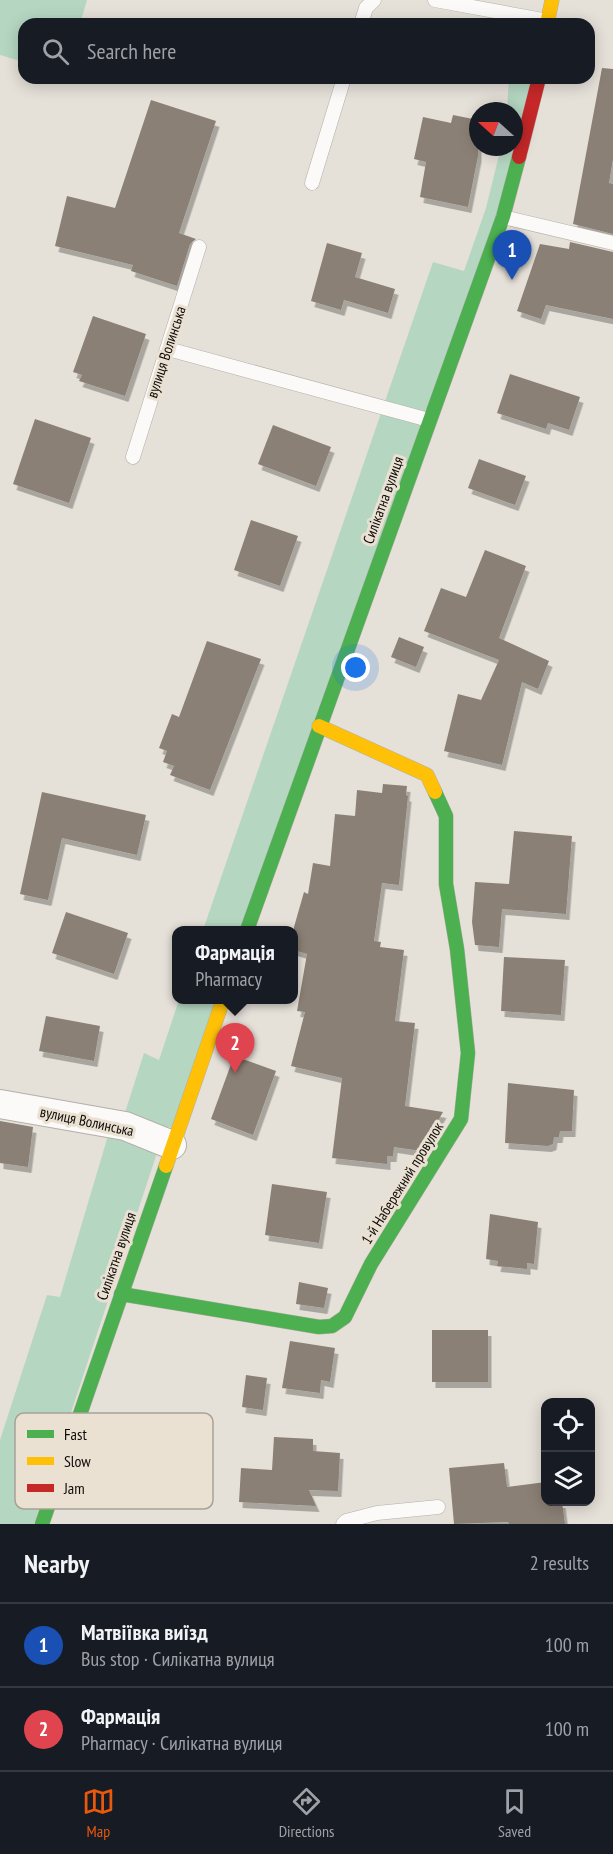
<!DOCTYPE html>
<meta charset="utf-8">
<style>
body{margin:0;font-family:"PT Sans Narrow",sans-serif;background:#20242c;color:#f1f3f6}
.controls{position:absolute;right:18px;bottom:18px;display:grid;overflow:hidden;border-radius:12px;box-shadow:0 3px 15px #0003}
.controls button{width:54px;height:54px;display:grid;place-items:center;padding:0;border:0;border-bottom:2px solid #363941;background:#171b24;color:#f1f3f6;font:30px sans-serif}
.compass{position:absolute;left:469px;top:102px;width:54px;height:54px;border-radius:50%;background:#171b24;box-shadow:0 3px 15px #0003;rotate:291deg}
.you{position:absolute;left:356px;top:668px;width:21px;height:21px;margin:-15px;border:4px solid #fff;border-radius:50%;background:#1a73e8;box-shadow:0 0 0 9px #1a73e833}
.badge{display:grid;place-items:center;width:39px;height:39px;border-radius:50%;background:#ea580c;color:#fff;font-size:20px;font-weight:700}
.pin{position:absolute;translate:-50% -50px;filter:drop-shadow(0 2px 3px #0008)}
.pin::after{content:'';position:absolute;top:32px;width:21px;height:18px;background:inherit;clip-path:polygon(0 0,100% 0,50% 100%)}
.popup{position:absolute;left:172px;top:926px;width:126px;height:78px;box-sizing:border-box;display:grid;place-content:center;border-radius:12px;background:#171b24;filter:drop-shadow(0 2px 4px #0005);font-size:20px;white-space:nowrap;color:#9ea1a6}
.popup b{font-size:22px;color:#f1f3f6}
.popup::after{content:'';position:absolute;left:50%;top:100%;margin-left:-12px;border:12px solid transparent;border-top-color:#171b24}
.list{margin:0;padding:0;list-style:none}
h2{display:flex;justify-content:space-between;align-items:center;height:78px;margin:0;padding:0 24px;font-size:26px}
h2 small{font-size:20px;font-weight:400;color:#9ea1a6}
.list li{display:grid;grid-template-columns:39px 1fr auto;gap:18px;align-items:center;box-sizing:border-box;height:84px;padding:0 24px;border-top:2px solid #363941}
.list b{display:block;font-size:22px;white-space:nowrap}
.list p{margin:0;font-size:20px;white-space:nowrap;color:#9ea1a6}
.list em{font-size:20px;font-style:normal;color:#9ea1a6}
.icon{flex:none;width:33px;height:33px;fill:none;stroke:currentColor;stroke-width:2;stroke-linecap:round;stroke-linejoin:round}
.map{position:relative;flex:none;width:613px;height:1524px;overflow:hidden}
.search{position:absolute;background:#171b24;box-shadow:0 3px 15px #0003;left:18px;right:18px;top:18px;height:66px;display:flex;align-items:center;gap:15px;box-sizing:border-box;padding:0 21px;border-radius:18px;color:#9ea1a6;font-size:22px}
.sheet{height:246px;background:#171b24}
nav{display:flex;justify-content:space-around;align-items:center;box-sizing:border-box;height:84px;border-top:2px solid #363941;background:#171b24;font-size:16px;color:#9ea1a6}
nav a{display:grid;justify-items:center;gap:3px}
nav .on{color:#ea580c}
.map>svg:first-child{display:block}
.green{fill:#b5d7c2}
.building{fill:#8b8075;filter:url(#shadow)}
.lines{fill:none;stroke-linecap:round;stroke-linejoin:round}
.lane-casing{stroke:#b3afa9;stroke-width:15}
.street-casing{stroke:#b3afa9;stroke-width:30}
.fast-casing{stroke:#b3afa9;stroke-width:15}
.slow-casing{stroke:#b3afa9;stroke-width:15}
.jam-casing{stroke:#b3afa9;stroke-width:15}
.lane{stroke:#fbfaf9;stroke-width:14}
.street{stroke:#fbfaf9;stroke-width:28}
.fast{stroke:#4caf50;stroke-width:14}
.slow{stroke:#ffc107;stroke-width:14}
.jam{stroke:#c62828;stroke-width:14}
.labels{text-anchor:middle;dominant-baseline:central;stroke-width:6;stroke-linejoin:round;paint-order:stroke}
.street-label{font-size:15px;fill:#0e0b07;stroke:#eae1d3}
.key{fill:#eae1d3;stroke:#a8a196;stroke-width:1.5}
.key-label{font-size:16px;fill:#0e0b07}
</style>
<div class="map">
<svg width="613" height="1524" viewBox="0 0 613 1524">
<defs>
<filter id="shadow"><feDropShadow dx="3.5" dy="6" stdDeviation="0" flood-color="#0004"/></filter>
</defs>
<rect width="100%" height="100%" fill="#e5e0d8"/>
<!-- green -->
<g class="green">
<polygon points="0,0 87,0 80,24 24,24 24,62 0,55"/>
<polygon points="509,78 535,78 522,142 501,219 427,417 244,930 203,930 433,262 464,271 486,208 501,147 514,147 514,111 507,111"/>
<polygon points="179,1000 219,1000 174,1128 123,1119 144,1053 159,1060"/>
<polygon points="110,1129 160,1144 34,1524 0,1524 0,1440 47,1295 60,1297"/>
</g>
<!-- building -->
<g class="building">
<polygon points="602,68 613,69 613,159 609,183 613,184 613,234 573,224"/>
<polygon points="151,100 216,121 179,233 196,239 190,244 177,286 131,271 133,265 55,246 67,196 115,208"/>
<polygon points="453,115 478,120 478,156 468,207 420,197 426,162 414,159 423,117 451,123"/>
<polygon points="570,242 613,252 613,319 546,305 541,319 517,311 540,244 569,249"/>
<polygon points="327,243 362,253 355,277 395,289 388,313 344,300 341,310 311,301"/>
<polygon points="93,316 146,334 125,396 79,381 82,375 73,372"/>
<polygon points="510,374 580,397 569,430 548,423 546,429 497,413"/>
<polygon points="35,419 91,438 69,503 13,484"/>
<polygon points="273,425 331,447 316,486 258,464"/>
<polygon points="479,459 526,476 515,505 468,488"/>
<polygon points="251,520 298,536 280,586 234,570"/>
<polygon points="485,550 526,566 499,638 549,661 538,689 522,682 502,765 444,751 458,694 481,700 499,660 424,631 441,588 466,597"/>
<polygon points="399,637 424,647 416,667 391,657"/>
<polygon points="207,641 261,659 210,790 170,775 174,766 163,762 167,751 159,748 172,714 179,717"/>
<polygon points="383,784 407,786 406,795 408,796 399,885 382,883 374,941 381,942 380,947 404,950 395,1021 415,1023 405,1106 443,1112 421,1151 394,1147 393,1156 387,1156 387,1164 332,1158 342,1078 291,1066 305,1012 297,1011 307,954 294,950 294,927 304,892 308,894 313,863 330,866 335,814 355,816 357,790 382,793"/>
<polygon points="42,792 146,815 137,855 62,838 48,900 20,894"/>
<polygon points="514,831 572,836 566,914 502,909 499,947 475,945 472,922 475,882 509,884"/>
<polygon points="66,912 128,933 114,974 52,953"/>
<polygon points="504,957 565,960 561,1015 501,1011"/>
<polygon points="46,1016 100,1026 94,1061 39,1051"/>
<polygon points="234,1056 276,1071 253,1135 211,1119"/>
<polygon points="508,1083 574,1090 572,1131 560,1131 559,1137 554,1137 553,1144 548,1146 505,1143"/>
<polygon points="0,1121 33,1127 28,1167 0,1163"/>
<polygon points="272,1184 327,1192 319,1243 265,1235"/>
<polygon points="490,1214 538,1222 534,1264 527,1263 527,1269 497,1266 498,1261 486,1259"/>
<polygon points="299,1282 328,1288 324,1308 296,1304"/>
<rect x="432" y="1330" width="56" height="52"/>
<polygon points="290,1341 335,1348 330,1382 321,1380 320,1393 282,1388"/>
<polygon points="246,1375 267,1378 263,1410 242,1407"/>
<polygon points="274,1437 313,1439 313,1451 340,1453 338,1491 309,1490 316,1506 239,1502 241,1468 272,1470"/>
<polygon points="504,1463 507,1487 546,1482 546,1502 562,1502 565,1524 509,1524 508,1522 454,1524 449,1468"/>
</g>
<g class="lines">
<!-- lane casing -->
<g class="lane-casing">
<g id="lane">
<polyline points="435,0 548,21"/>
<polyline points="361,24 366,8 374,0"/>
<polyline points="312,183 344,78"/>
<polyline points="503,217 613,243"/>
<polyline points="168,349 429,420"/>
<polyline points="133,457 199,247"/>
<polyline points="343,1524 346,1521 377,1513 438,1507"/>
</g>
</g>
<!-- street casing -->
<g class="street-casing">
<polyline id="street" points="0,1104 125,1126 172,1145"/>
</g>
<!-- fast casing -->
<g class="fast-casing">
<g id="fast">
<polyline points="247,930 503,217 519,157"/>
<polyline points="121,1294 319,1327 332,1326 345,1317 371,1264 461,1119 468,1053 457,949 446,884 446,816 435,792"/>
<polyline points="42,1524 166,1166"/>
</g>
</g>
<!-- slow casing -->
<g class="slow-casing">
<g id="slow">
<polyline points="547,24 552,0"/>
<polyline points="319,726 427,775 435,792"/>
<polyline points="166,1166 223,1000"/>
</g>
</g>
<!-- jam casing -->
<g class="jam-casing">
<polyline id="jam" points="519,157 539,78"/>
</g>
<!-- lane -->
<use href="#lane" class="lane"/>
<!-- street -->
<use href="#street" class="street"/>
<!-- fast -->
<use href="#fast" class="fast"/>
<!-- slow -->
<use href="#slow" class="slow"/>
<!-- jam -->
<use href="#jam" class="jam"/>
</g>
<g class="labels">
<!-- street labels -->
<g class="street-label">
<text transform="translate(166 352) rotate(-72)">вулиця Волинська</text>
<text transform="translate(383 500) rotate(-70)">Силікатна вулиця</text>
<text transform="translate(87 1121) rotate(12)">вулиця Волинська</text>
<text transform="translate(402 1183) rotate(-58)">1-й Набережний провулок</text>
<text transform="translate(116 1256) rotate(-71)">Силікатна вулиця</text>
</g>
</g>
<!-- legend -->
<rect x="15" y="1413" width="198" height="96" rx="9" class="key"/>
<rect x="27" y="1430" width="27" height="8" fill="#4caf50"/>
<rect x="27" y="1457" width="27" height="8" fill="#ffc107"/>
<rect x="27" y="1484" width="27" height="8" fill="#c62828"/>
<g class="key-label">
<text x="64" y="1440">Fast</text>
<text x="64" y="1467">Slow</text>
<text x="64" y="1494">Jam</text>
</g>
</svg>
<div class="controls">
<button><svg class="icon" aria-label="locate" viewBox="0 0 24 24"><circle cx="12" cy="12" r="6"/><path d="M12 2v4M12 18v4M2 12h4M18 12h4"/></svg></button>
<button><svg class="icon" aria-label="layers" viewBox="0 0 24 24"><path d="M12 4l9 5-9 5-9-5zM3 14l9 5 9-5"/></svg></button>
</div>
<svg class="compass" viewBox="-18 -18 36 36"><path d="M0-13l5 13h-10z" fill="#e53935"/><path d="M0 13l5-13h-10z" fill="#9ea1a6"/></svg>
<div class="you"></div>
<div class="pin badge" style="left:512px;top:280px;background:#1a4fb4">1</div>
<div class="pin badge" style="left:235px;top:1073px;background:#e0444e">2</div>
<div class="popup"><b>Фармація</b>Pharmacy</div>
<div class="search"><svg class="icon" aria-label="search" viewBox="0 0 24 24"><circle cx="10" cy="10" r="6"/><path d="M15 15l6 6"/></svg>Search here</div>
</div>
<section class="sheet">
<h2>Nearby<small>2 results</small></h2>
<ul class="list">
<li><span class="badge" style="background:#1a4fb4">1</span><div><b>Матвіївка виїзд</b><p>Bus stop · Силікатна вулиця</p></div><em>100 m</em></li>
<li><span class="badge" style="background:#e0444e">2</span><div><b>Фармація</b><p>Pharmacy · Силікатна вулиця</p></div><em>100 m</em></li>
</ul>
</section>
<nav>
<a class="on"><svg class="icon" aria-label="map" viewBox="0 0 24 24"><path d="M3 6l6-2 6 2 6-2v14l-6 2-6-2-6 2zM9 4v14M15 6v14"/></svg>Map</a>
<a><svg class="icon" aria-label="directions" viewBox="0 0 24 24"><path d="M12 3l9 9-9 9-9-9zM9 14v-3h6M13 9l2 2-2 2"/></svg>Directions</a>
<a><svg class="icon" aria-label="saved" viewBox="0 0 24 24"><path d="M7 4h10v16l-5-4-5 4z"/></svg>Saved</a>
</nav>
